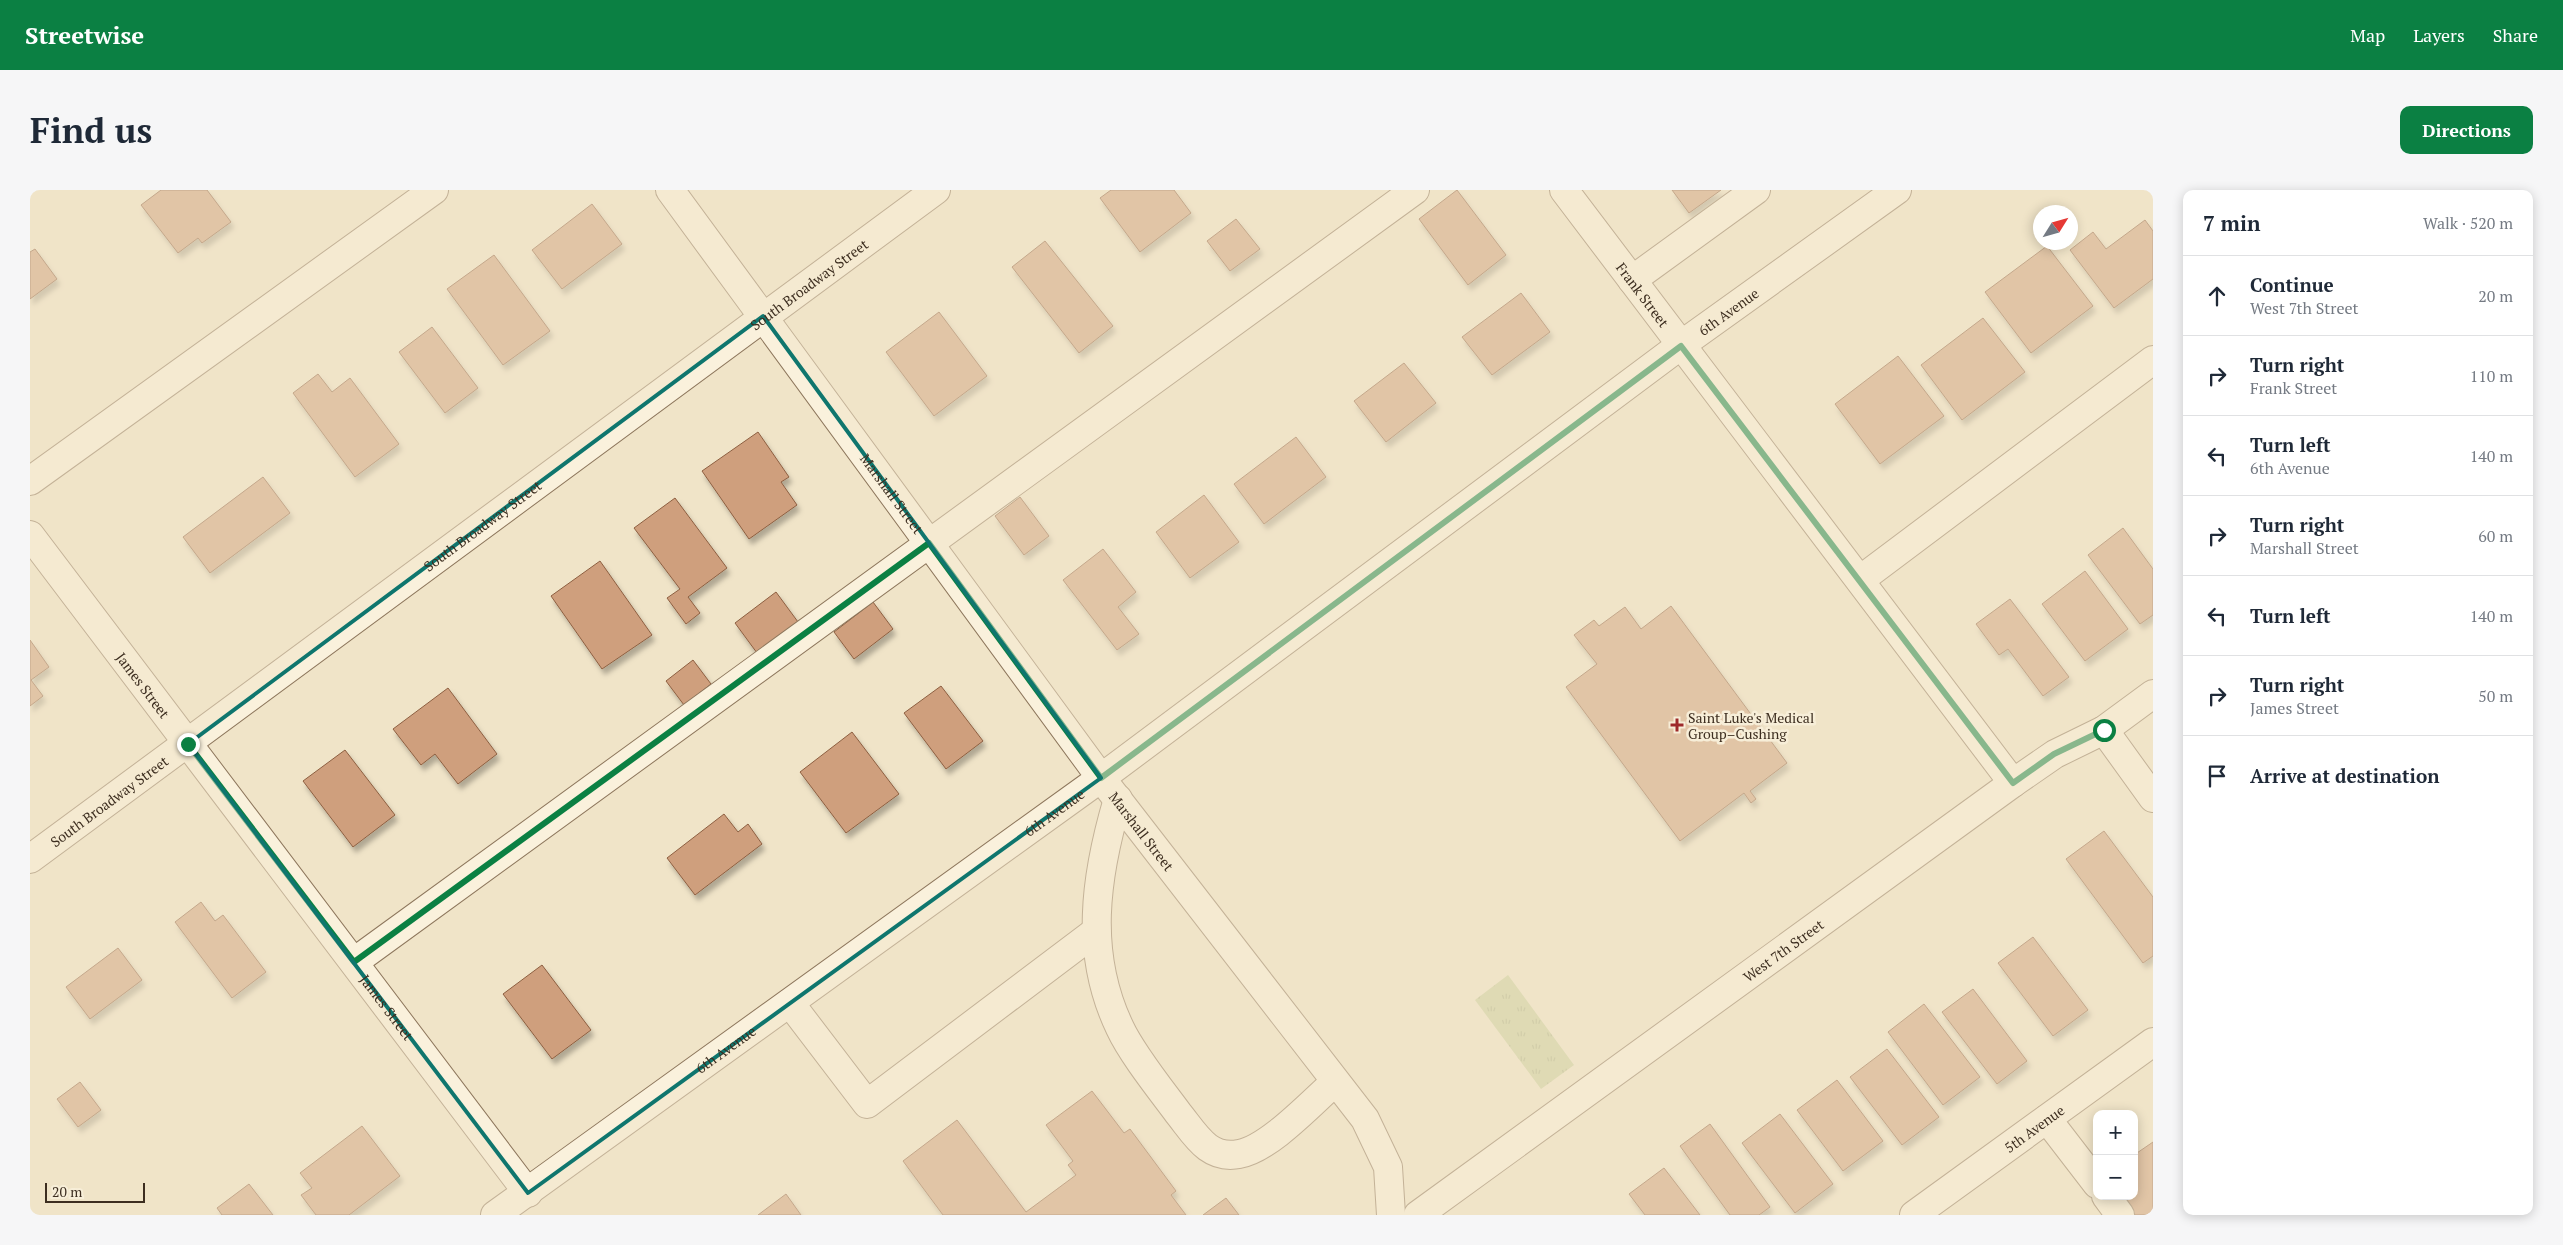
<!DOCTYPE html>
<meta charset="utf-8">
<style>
body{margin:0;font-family:"PT Serif",serif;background:#f6f6f7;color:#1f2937}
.controls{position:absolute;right:15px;bottom:15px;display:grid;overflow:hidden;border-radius:10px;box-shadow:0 2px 12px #0003}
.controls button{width:45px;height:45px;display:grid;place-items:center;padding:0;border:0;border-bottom:1px solid #e0e1e3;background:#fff;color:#1f2937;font:25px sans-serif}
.compass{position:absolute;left:2003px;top:15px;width:45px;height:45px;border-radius:50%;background:#fff;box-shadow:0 2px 12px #0003;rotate:53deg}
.scale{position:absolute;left:15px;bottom:12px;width:100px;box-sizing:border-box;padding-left:5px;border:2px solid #3d2e20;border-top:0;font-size:14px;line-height:18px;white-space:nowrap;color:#3d2e20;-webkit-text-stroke:4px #f7eed8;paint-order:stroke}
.stop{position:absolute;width:15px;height:15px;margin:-11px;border:4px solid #0b8043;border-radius:50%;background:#fff}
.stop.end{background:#0b8043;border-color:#fff;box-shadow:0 1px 5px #0008}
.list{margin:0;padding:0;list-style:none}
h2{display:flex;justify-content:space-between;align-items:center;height:65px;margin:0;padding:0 20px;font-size:21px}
h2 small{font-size:16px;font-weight:400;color:#747a83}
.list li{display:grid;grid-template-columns:32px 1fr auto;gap:15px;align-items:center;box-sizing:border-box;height:80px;padding:0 20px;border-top:1px solid #e0e1e3}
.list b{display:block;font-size:19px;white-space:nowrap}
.list p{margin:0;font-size:16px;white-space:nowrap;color:#747a83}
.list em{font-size:16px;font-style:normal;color:#747a83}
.icon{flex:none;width:28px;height:28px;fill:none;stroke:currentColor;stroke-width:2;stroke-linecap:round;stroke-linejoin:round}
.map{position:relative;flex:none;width:2123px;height:1025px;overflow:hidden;border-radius:10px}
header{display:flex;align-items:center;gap:30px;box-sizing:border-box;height:70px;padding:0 25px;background:#0b8043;color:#fff}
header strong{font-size:24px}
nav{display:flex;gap:28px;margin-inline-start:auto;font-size:18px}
.intro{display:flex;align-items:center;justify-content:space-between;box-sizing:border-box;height:120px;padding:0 30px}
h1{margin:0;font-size:35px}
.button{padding:12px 22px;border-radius:10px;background:#0b8043;color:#fff;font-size:18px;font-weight:700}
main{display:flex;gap:30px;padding:0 30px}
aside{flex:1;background:#fff;border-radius:10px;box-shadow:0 2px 12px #0003}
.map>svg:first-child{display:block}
.grass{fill:url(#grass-tufts)}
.building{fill:#cf9f7d;stroke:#8d5f41;filter:url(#shadow)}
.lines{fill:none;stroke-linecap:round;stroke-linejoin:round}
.minor-casing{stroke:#8d765c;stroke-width:30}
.minor{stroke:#faf1dc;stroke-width:28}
.route{stroke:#0b8043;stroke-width:6}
.marked{fill:none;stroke:#0f766e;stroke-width:4;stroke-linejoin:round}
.poi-dot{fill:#9e2a2b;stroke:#f7eed8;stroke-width:2}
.labels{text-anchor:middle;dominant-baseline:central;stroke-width:5;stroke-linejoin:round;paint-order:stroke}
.street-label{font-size:14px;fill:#3d2e20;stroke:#f7eed8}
.poi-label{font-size:14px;fill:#3d2e20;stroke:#f7eed8;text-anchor:start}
</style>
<header>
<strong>Streetwise</strong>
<nav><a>Map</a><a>Layers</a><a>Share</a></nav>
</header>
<div class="intro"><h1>Find us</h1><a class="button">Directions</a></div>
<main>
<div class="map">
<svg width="2123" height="1025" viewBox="0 0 2123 1025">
<defs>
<pattern id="grass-tufts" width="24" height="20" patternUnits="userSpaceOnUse" patternTransform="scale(1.25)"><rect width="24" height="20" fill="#c9cf9b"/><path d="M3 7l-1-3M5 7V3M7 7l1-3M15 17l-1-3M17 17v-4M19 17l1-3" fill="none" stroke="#aeb285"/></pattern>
<filter id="shadow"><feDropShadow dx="3" dy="5.5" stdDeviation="2.5" flood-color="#0004"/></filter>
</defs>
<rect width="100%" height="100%" fill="#f0e4c8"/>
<!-- grass -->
<polygon class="grass" points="1478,785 1544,875 1511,899 1445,810"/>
<!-- building -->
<g class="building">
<polygon points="131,0 177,0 201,32 172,53 168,48 148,63 111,15"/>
<polygon points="1081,0 1144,0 1161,23 1110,62 1070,8"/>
<polygon points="1427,0 1476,65 1438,95 1389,29"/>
<polygon points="1642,0 1691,0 1659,23"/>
<polygon points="562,14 592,54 532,99 502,60"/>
<polygon points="1206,29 1230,59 1200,81 1177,51"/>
<polygon points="2115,30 2123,41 2123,89 2084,118 2040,60 2063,42 2076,59"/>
<polygon points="1015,51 1083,136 1049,163 982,77"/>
<polygon points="2017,56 2063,116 2001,163 1955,102"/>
<polygon points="5,59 27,89 0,109 0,62"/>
<polygon points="464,65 520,141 473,175 417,99"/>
<polygon points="1491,103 1520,142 1462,185 1432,147"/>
<polygon points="909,122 957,186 904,226 856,162"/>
<polygon points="1953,128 1995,182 1932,230 1891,175"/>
<polygon points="402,137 448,198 415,223 369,162"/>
<polygon points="1868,166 1914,226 1850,274 1805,214"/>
<polygon points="1374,173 1406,213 1356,252 1324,211"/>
<polygon points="288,184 302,202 320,188 369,254 325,287 263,203"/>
<polygon points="728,242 759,287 751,292 767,315 719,349 672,281"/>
<polygon points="1266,247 1296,287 1234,334 1204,294"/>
<polygon points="233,287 260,323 180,383 153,347"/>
<polygon points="1174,305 1209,352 1160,388 1126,342"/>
<polygon points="990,307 1019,346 994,365 965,326"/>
<polygon points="645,308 697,378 658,407 670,423 656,434 637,408 650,399 604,338"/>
<polygon points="2093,338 2123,379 2123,425 2110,434 2058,365"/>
<polygon points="1073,359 1106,402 1088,417 1109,444 1087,460 1033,390"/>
<polygon points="570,371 622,445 572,479 521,406"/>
<polygon points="2055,381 2098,439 2055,471 2012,414"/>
<polygon points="746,402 771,436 730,467 705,433"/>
<polygon points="1980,409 2039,487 2013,506 1978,459 1969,465 1946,434"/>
<polygon points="843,412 863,439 824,469 804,442"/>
<polygon points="1641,416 1757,573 1720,601 1726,609 1721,613 1714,603 1650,651 1536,497 1567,474 1544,445 1564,430 1569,436 1595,417 1611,439"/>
<polygon points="0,450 19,477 1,490 13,506 0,516"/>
<polygon points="663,470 681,494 654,515 636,491"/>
<polygon points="911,496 953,551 916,579 874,523"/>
<polygon points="418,498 467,564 428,594 405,564 391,575 363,539"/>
<polygon points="822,542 869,604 816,643 770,582"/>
<polygon points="315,560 365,625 323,657 273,591"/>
<polygon points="694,624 708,642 718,634 732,654 665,705 637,668"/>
<polygon points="2074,641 2123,707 2123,766 2113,773 2036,669"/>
<polygon points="171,712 185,731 193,725 236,782 202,808 145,732"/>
<polygon points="2003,747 2058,820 2023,846 1968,773"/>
<polygon points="88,758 112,790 60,829 36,797"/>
<polygon points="512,775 561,840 522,869 473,804"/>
<polygon points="1943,799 1997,871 1967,894 1912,822"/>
<polygon points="1894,814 1950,887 1913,915 1858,842"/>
<polygon points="1857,859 1909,927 1872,955 1820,887"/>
<polygon points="1807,890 1853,951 1813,981 1767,920"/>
<polygon points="50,892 71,920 48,937 27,909"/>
<polygon points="1062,901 1094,943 1100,939 1146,1001 1141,1005 1156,1025 913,1025 873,971 927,930 996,1022 1046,985 1038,975 1043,971 1016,935"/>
<polygon points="1750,924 1803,994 1765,1023 1712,953"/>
<polygon points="1680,934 1740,1017 1729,1025 1700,1025 1650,956"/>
<polygon points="332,936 370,986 319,1025 286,1025 271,1005 282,998 270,983"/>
<polygon points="2123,952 2123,1025 2105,1025 2091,1006 2104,1006 2104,965"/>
<polygon points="1634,978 1670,1025 1615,1025 1599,1004"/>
<polygon points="219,994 243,1025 192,1025 187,1018"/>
<polygon points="756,1004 771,1025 728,1025"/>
<polygon points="1196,1008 1209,1025 1173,1025"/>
</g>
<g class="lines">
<!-- minor casing -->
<g class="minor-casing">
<g id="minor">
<path id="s1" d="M640,0L1071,588L1335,929L1358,977L1361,1025"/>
<path id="s2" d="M1534,0L1983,593"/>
<polyline points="1602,90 1726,0"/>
<polyline points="0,291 404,0"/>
<path id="s3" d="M0,345L498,1003"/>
<polyline points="1830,390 2123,170"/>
<polyline points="2074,540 2123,608"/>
<path d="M1088,609C1065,687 1054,763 1090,838C1102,864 1131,900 1148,923C1165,944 1178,970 1209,964C1239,959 1282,912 1305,892"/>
<path id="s4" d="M0,669L906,0"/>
<polyline points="324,772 1385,0"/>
<polyline points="760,813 837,914 1065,742"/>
<polyline points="2017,929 2067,994"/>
<polyline points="2076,1006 2090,1025"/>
<path id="s5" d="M465,1025L1071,588L1651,155L1867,0"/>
<path id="s6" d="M1388,1025L1983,593L2025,564L2074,540L2123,504"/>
<path id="s7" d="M1884,1025L2123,852"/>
</g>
</g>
<!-- minor -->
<use href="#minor" class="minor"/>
</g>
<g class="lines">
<!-- route -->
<polyline class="route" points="158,554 324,772 899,353 1071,588 1651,156 1983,593 2024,564 2074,540"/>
</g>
<!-- marked area -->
<path d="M0 0H2123V1025H0ZM733,126L1071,588L498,1003L158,554Z" fill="#f0e4c8" fill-opacity=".55" fill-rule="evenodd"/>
<path class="marked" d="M733,126L1071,588L498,1003L158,554Z"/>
<!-- markers -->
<path class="poi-dot" d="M1644.5 527.5h5v5h5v5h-5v5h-5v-5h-5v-5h5z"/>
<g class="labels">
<!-- street labels -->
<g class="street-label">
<text stroke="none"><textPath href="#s4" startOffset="968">South Broadway Street</textPath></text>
<text stroke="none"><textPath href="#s2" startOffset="131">Frank Street</textPath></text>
<text stroke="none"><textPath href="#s5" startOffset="1529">6th Avenue</textPath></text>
<text stroke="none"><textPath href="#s1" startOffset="376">Marshall Street</textPath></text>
<text stroke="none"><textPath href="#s4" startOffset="562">South Broadway Street</textPath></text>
<text stroke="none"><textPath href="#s3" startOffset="188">James Street</textPath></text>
<text stroke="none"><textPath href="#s4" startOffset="98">South Broadway Street</textPath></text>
<text stroke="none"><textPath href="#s5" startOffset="689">6th Avenue</textPath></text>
<text stroke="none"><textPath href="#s1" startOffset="796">Marshall Street</textPath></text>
<text stroke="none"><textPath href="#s6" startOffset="451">West 7th Street</textPath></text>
<text stroke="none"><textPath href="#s3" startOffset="592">James Street</textPath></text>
<text stroke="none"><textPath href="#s5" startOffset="284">6th Avenue</textPath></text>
<text stroke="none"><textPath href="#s7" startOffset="148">5th Avenue</textPath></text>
</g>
<!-- poi labels -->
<g class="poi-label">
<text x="1658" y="527">Saint Luke's Medical<tspan x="1658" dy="16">Group–Cushing</tspan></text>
</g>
</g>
</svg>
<div class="controls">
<button>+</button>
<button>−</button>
</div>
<svg class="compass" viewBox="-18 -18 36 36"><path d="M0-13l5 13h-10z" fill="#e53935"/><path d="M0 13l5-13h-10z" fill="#747a83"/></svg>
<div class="scale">20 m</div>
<div class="stop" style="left:2074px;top:540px"></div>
<div class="stop end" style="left:158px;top:554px"></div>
</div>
<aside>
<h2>7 min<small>Walk · 520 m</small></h2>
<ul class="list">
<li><svg class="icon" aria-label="ahead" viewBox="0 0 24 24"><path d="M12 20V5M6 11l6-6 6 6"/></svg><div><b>Continue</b><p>West 7th Street</p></div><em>20 m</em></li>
<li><svg class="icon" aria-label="right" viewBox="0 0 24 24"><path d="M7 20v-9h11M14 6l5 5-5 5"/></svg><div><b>Turn right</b><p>Frank Street</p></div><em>110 m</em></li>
<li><svg class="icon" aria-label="left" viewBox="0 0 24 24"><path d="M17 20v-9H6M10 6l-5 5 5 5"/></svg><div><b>Turn left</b><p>6th Avenue</p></div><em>140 m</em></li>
<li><svg class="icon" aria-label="right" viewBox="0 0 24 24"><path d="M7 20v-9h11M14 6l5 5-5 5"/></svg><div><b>Turn right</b><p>Marshall Street</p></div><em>60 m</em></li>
<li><svg class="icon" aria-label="left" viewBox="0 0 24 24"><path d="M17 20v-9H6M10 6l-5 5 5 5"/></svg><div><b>Turn left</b></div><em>140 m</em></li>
<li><svg class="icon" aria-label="right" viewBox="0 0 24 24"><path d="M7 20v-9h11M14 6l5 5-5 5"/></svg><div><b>Turn right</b><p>James Street</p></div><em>50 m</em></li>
<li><svg class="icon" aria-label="arrive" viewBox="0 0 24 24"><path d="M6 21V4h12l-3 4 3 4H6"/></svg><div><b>Arrive at destination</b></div></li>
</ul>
</aside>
</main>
